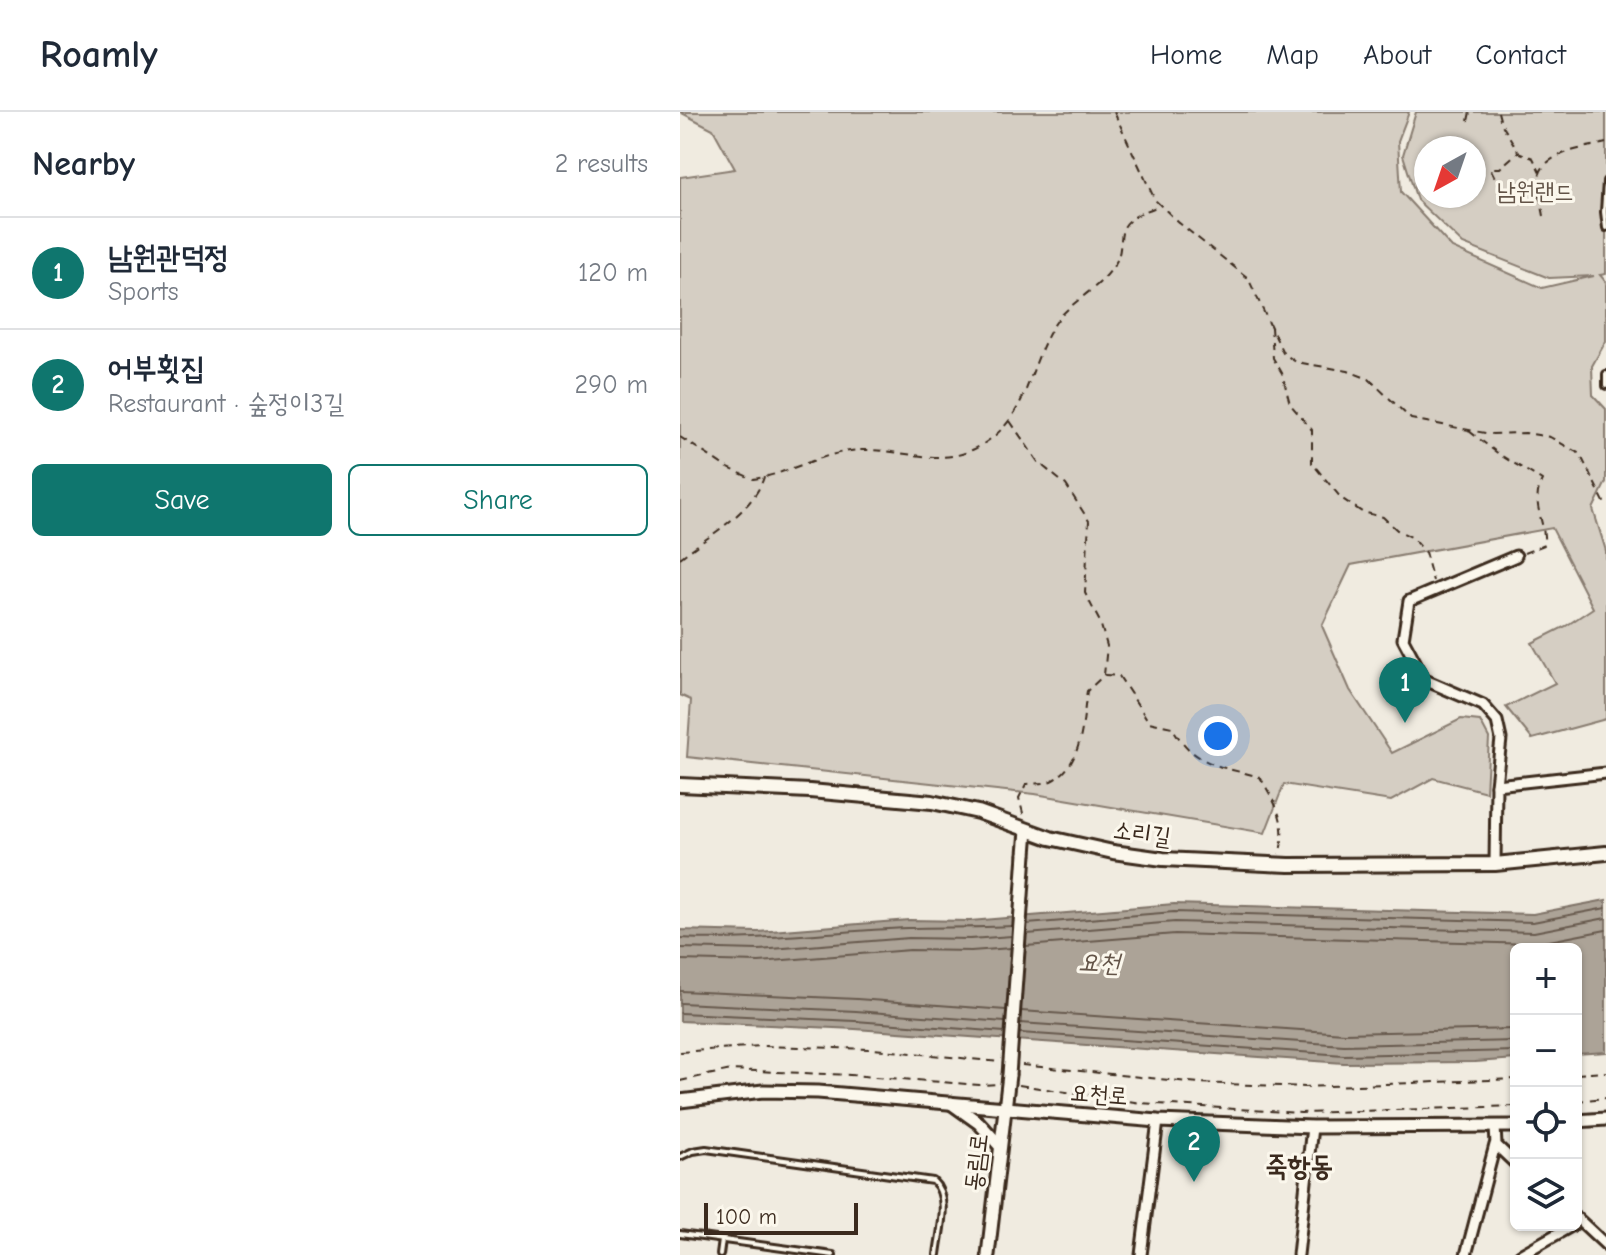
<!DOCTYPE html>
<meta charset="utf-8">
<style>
body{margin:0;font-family:"Comic Neue","Poor Story",sans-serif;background:#f6f6f7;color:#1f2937}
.controls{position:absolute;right:24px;bottom:24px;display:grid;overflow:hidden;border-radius:12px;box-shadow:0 2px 6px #0004}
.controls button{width:72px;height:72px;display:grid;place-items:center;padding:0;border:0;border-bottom:2px solid #e0e1e3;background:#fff;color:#1f2937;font:40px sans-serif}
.compass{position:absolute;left:734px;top:24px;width:72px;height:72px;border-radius:50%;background:#fff;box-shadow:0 2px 6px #0004;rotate:220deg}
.scale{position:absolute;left:24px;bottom:20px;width:154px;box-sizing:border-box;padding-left:8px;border:4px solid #3b2a1e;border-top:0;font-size:22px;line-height:28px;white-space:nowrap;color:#3b2a1e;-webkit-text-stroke:6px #fbf7ec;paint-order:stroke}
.you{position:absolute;left:538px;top:624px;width:28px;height:28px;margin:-20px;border:6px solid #fff;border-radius:50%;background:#1a73e8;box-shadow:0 0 0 12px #1a73e833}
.badge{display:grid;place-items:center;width:52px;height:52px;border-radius:50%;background:#0f766e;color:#fff;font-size:26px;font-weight:700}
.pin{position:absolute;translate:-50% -66px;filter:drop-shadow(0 2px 4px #0008)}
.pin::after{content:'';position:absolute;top:42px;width:28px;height:24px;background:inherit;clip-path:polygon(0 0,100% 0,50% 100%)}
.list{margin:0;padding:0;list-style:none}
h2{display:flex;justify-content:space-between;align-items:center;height:104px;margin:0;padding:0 32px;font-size:34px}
h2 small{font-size:26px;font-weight:400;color:#747a83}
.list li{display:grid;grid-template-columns:52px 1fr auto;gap:24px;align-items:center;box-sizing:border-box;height:112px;padding:0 32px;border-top:2px solid #e0e1e3}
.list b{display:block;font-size:30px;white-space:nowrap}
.list p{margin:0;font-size:26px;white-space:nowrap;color:#747a83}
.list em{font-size:26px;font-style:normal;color:#747a83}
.actions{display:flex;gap:16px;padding:24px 32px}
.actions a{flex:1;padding:18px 0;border:2px solid #0f766e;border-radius:12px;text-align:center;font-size:28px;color:#0f766e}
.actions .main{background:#0f766e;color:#fff}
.icon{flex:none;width:44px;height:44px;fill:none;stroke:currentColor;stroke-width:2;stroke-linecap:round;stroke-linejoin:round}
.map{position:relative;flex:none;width:926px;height:1143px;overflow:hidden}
header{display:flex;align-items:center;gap:48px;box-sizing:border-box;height:112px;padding:0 40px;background:#fff;border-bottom:2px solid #e0e1e3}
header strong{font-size:38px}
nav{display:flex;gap:44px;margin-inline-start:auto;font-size:28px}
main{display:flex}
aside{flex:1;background:#fff}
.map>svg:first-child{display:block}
.green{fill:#d5cec3;stroke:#887c70;stroke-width:2;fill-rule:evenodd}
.water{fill:#aca397;stroke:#7f7367;stroke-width:2}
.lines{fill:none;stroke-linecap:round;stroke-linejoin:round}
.shore{stroke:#685a4e;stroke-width:2}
.service-casing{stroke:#3b2a1e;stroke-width:10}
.minor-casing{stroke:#3b2a1e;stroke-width:15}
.tertiary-casing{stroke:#3b2a1e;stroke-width:17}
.secondary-casing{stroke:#3b2a1e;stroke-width:18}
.path{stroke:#3b2a1e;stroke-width:2;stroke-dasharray:8 6;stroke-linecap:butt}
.service{stroke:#fbf7ec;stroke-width:4}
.minor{stroke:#fbf7ec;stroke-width:9}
.tertiary{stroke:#fbf7ec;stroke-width:11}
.secondary{stroke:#fbf7ec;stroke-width:12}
.tertiary-bridge-casing{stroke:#3b2a1e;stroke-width:17;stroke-linecap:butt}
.tertiary-bridge{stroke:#fbf7ec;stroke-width:11}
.labels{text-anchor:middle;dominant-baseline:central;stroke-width:6;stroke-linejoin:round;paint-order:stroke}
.park-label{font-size:24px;fill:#625347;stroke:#fbf7ec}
.street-label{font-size:24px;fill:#3b2a1e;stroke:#fbf7ec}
.water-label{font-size:26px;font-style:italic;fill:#635448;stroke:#fbf7ec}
.quarter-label{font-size:28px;font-weight:bold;fill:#3b2a1e;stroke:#fbf7ec}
</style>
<header>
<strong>Roamly</strong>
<nav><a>Home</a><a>Map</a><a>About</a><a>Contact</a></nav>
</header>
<main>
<aside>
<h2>Nearby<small>2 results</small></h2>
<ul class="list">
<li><span class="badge">1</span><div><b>남원관덕정</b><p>Sports</p></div><em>120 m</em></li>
<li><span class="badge">2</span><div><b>어부횟집</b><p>Restaurant · 숲정이3길</p></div><em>290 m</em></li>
</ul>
<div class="actions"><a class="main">Save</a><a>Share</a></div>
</aside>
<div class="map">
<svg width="926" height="1143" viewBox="0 0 926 1143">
<rect width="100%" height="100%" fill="#f0ebe0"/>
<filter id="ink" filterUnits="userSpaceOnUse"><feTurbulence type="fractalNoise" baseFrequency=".0125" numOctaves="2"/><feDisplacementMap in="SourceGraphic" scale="16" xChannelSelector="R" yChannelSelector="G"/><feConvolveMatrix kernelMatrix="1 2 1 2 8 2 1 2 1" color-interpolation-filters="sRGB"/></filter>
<g filter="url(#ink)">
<!-- green -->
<path class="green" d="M0,0H729L718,29L721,80L772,136L862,176L914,164L869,166L783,132L737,88L723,43L736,0H926V162L920,163L926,170V229L912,254L913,283L926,297V370L913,397L926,439V607L852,627L826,595L875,571L852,531L886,514L913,496L872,416L671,453L642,514L670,578L712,641L781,607L800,609L809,626L806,680L753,666L711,689L604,672L585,721L355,682L7,645L11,588L0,583V65L55,57L33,17ZM746,36H794V84H746Z"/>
<!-- water -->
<polygon class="water" points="926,788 926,940 896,942 896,837 836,837 836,947 795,950 664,951 175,917 0,909 0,818 78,820 229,808 290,809 494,792 853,802"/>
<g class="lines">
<!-- shore -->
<g class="shore">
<polyline points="347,812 494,800 853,810 926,796"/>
<polyline points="347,822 495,810 854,820 926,806"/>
<path d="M0,826C77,830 151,819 228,816C263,815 297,816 332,814"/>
<polyline points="346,834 495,822 854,832 926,818"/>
<polyline points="0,836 79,838 229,826 290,827 332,824"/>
<polyline points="0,848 79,850 230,838 291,839 331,836"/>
<polyline points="0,879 177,887 326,898"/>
<polyline points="0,891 176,899 325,910"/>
<polyline points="341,899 664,921 836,917"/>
<polyline points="0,901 175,909 325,920"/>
<polyline points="340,911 664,933 836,929"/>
<polyline points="340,921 664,943 836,939"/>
</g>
<!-- service casing -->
<g class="service-casing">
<g id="service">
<polyline points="926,69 924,100 926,116"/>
<polyline points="926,262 926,274"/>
<path d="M0,1045L13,1039L26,1037L253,1069C271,1085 259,1121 257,1143"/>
<polyline points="0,1122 153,1143"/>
<polyline points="40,1143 42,1128"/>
</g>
</g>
<!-- minor casing -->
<g class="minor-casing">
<g id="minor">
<polyline points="816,673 821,627 817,609 803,593 745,568 723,527 729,489 836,444"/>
<polyline points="815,752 816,673 926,661"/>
<polyline points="815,1015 816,1033 836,1052"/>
<polyline points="896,1105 926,1133"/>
<polyline points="461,1143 478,1009"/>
<polyline points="618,1143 632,1015"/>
<polyline points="786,1143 815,1033"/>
<polyline points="840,1143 893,1113"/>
</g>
</g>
<!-- tertiary casing -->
<g class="tertiary-casing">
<g id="tertiary">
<polyline points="345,742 347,718"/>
<polyline points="0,989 83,979 138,980 478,1009 632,1015 836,1014"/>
<polyline points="271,991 299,1011 320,1034"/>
<polyline points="896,1009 926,1007"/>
<polyline points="308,1143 329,963"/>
</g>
</g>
<!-- secondary casing -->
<g class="secondary-casing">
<polyline id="secondary" points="0,673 130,679 252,690 298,700 370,726 433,740 483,747 609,753 815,752 926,741"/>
</g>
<!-- path -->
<g class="path">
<polyline points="434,0 475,88 498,110 568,166 603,241 616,250 668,259 689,267 731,307 810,322 845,321 870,325 900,342 926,394"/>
<polyline points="818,0 821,11 838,39"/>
<polyline points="788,9 790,0"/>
<path d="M859,68C848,80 837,83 821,77L810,56H820L838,40L853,46L860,60"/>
<path d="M864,104C862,92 857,77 859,65C863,40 906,36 926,31"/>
<polyline points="591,215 593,246 602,261 610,292 632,318 632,351 661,386 682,400 703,405 717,418 733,426 745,440 753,469"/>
<path d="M330,309L358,350L386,373L409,409L405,481L420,510L427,534L424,563L407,579C402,609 404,653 371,669C365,672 354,671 346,672L339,686L344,705"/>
<path d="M789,319L820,343L862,368C850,393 866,408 864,433L844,441"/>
<path d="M0,325L46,355L73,367C110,362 145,338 184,338C218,337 259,354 292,338C351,310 345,257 376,210C392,188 423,175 436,150C441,141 440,131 442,121C445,105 466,99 479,94"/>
<path d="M0,446C28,424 72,401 84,365"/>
<path d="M425,563L439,564L469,610L492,615C514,654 540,654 580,665C595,690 609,713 599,742"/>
<polyline points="0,940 80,934 193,937 320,950"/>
<polyline points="342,953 519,971 625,975 836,967"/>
<polyline points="896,962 926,960"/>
<polyline points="0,969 51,958 170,963 300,973 317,972"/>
<polyline points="339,973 461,991 621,1001 836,994"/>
<polyline points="896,989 926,986"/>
</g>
<!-- service -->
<use href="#service" class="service"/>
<!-- minor -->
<use href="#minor" class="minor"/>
<!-- tertiary -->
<use href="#tertiary" class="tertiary"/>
<!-- secondary -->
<use href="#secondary" class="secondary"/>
<!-- tertiary-bridge casing -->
<g class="tertiary-bridge-casing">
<polyline id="tertiary-bridge" points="329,963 345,742"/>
</g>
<!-- tertiary-bridge -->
<use href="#tertiary-bridge" class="tertiary-bridge"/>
</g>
</g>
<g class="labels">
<!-- park labels -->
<g class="park-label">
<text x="855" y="79">남원랜드</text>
</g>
<!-- street labels -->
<g class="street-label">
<text transform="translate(462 721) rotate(8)">소리길</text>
<text transform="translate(419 982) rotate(4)">요천로</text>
<text transform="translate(296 1050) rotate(-83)">동림로</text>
</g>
<!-- water labels -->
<g class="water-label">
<text transform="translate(419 851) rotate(2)">요천</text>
</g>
<!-- quarter labels -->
<g class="quarter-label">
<text x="619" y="1054">죽항동</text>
</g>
</g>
</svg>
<div class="controls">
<button>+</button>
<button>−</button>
<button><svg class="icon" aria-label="locate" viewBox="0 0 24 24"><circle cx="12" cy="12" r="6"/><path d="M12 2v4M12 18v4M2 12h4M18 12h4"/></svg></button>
<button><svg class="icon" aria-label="layers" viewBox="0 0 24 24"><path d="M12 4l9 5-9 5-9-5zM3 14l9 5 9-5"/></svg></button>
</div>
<svg class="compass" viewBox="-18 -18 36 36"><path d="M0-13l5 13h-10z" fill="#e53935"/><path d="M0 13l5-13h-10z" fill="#747a83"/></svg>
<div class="scale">100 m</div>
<div class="you"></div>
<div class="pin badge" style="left:725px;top:611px">1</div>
<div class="pin badge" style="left:514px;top:1070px">2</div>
</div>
</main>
